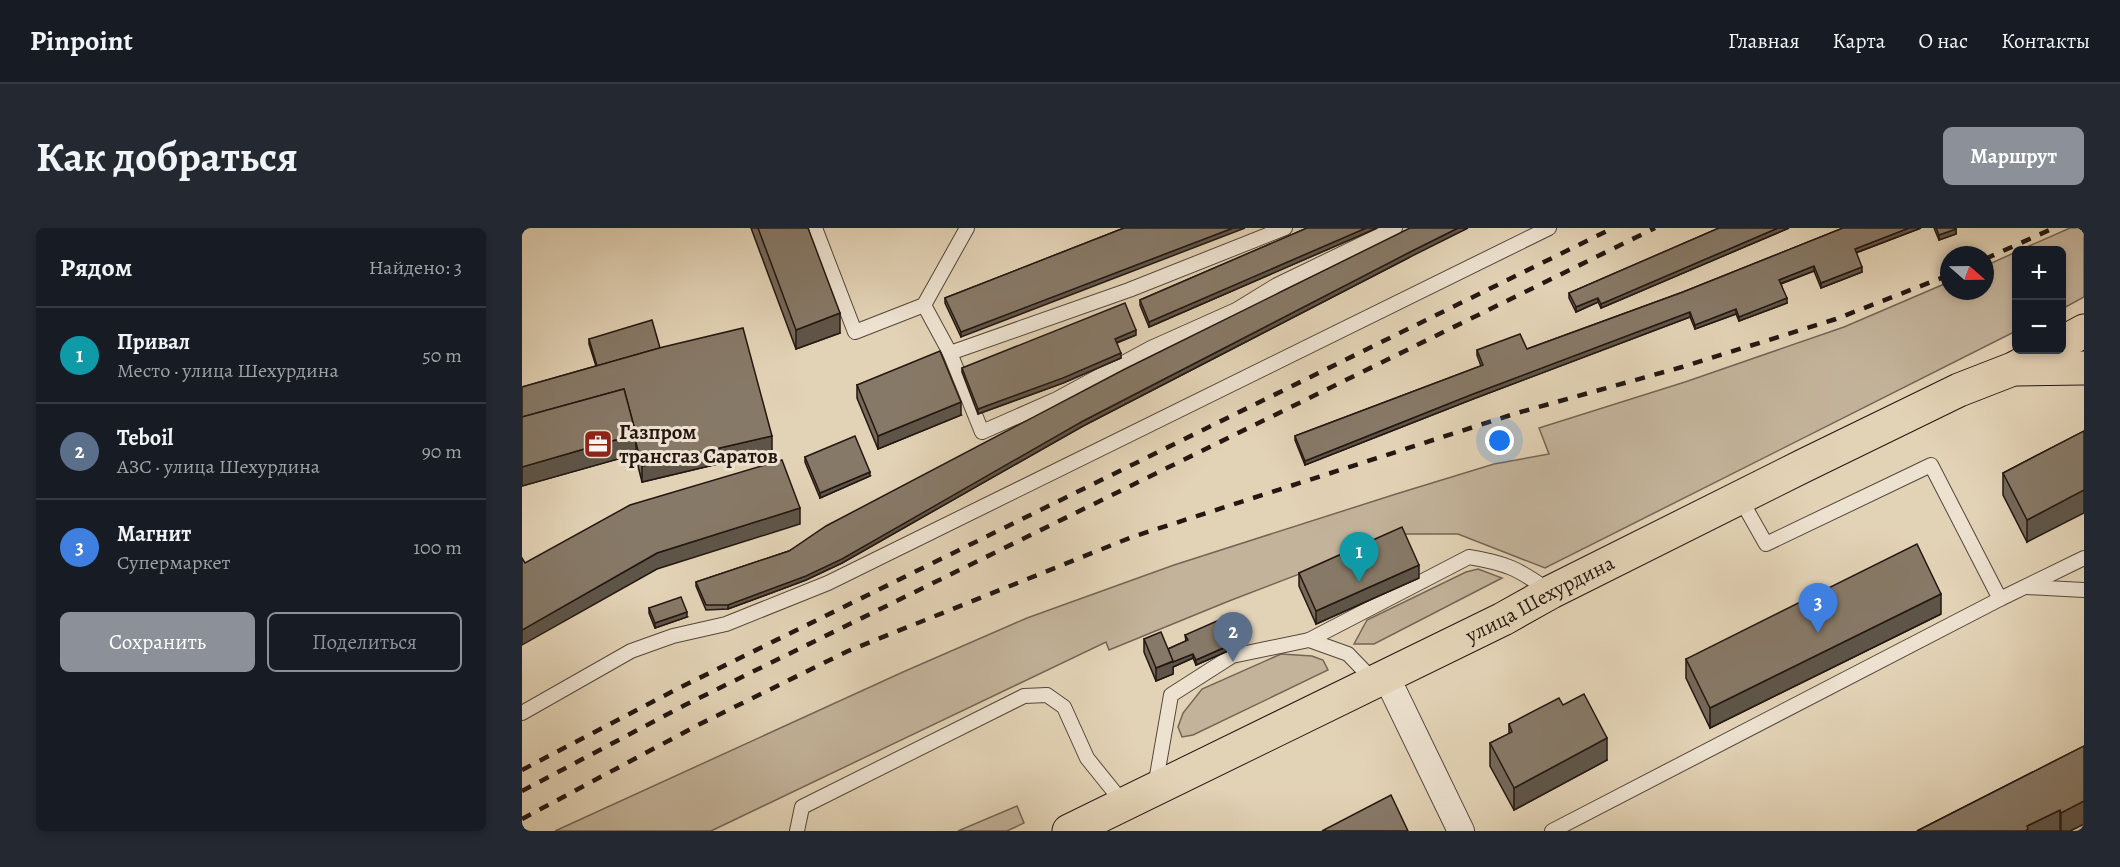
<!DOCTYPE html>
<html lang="ru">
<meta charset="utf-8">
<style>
body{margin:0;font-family:Alegreya,serif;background:#242831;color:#f1f3f6}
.controls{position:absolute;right:18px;top:18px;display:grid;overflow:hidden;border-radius:9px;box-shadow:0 3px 9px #0003}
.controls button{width:54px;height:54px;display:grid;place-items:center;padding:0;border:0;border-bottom:2px solid #363941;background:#171b24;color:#f1f3f6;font:30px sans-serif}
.compass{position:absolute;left:1418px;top:18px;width:54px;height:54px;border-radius:50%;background:#171b24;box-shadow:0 3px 9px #0003;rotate:110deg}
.you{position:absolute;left:978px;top:213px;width:21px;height:21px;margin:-15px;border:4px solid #fff;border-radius:50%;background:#1a73e8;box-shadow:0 0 0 9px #1a73e833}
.badge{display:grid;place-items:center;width:39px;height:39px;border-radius:50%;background:#8c9099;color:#fff;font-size:20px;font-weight:700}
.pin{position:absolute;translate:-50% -50px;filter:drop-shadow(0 2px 3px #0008)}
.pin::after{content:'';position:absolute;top:32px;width:21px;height:18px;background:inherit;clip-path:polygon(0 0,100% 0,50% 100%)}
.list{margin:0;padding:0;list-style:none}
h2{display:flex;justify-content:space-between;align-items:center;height:78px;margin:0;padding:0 24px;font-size:26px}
h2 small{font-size:20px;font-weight:400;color:#9ea1a6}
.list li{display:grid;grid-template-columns:39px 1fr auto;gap:18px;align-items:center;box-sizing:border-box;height:96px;padding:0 24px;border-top:2px solid #363941}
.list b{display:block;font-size:22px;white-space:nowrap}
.list p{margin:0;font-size:20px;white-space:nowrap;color:#9ea1a6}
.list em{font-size:20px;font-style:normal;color:#9ea1a6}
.actions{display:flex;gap:12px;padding:18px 24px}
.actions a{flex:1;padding:14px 0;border:2px solid #8c9099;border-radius:9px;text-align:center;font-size:21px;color:#8c9099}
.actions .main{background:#8c9099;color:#fff}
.map{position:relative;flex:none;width:1562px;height:603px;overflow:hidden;border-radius:9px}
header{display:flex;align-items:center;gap:36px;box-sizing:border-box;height:84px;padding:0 30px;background:#171b24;border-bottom:2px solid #363941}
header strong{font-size:28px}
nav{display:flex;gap:33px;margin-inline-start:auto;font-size:21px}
.intro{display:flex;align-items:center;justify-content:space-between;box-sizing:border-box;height:144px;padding:0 36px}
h1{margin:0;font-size:42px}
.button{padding:15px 27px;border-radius:9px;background:#8c9099;color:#fff;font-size:21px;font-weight:700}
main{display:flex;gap:36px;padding:0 36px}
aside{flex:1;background:#171b24;border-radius:9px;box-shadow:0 3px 9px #0003}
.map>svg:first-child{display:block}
.green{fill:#c3b39a;stroke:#746556;stroke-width:1.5}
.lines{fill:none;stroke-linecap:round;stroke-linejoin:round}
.service-casing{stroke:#54463b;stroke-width:16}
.minor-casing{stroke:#54463b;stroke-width:28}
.primary-casing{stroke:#241712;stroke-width:35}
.service{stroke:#ede2d0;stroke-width:14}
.minor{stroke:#ede2d0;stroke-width:26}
.primary{stroke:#e3d3b6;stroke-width:33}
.rail{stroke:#241712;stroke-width:4.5;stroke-dasharray:10 10;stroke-linecap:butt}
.wall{fill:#746859;stroke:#241712;stroke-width:1.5}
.shaded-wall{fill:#5e5548;stroke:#241712;stroke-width:1.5}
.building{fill:#877967;stroke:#241712;stroke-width:1.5}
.labels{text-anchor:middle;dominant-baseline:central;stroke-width:6;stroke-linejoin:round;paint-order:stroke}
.poi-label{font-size:21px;font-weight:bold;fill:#241712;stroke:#ede2d0;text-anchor:start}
.street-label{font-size:21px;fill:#241712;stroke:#ede2d0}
</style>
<header>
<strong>Pinpoint</strong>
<nav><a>Главная</a><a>Карта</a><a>О нас</a><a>Контакты</a></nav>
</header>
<div class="intro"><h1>Как добраться</h1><a class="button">Маршрут</a></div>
<main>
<aside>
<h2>Рядом<small>Найдено: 3</small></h2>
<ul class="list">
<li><span class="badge" style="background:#0f9aa8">1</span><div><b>Привал</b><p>Место · улица Шехурдина</p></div><em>50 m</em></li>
<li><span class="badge" style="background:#5c6f8a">2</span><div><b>Teboil</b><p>АЗС · улица Шехурдина</p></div><em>90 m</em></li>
<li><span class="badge" style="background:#3f7fe0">3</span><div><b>Магнит</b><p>Супермаркет</p></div><em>100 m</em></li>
</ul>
<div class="actions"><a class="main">Сохранить</a><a>Поделиться</a></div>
</aside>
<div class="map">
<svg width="1562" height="603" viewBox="0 0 1562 603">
<rect width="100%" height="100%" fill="#e3d3b6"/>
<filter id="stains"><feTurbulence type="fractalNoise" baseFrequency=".00333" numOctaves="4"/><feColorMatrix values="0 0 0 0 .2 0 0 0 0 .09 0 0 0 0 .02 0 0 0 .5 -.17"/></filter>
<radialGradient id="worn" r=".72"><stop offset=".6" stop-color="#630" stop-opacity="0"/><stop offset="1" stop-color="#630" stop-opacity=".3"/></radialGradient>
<!-- green -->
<g class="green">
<polygon points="1548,0 1562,0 1562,69 1540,81 1540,22 1498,22"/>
<polygon points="1494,24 1494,103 1023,340 936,306 882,306 707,373 587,422 584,414 189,603 33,603 381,444 505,390 652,337 874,266 972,236 1027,226 1017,200 1163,154 1322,99 1427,54 1427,63 1463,63 1463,38"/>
<polygon points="956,341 980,350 852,416 832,416 845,392 944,344"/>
<polygon points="759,426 790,428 801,432 806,442 671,507 660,509 656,499 661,485 680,461"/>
<polygon points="495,578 502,595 485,603 436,603"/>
</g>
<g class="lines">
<!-- service casing -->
<g class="service-casing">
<g id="service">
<polyline points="293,0 333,104 402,77 445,0"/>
<polyline points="402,77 428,125 607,62 763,0"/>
<polyline points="428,125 460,204 535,171 629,120 714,82 755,57 873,0"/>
<polyline points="1218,270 1244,316 1409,237 1478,371"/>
<polyline points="1505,359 1562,362"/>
<path d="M787,412L947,329C984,335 997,341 1027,363"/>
<polyline points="0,485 109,423 151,408 204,396 306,355 1027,0"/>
<polyline points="633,559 649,467 710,428 787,412 826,426 853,454"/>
<polyline points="275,603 280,579 502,468 525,467 542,479 565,530 602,576"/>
<polyline points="1030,603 1478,371 1562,330"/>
</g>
</g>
<!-- minor casing -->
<g class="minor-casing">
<polyline id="minor" points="864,448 939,603"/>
</g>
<!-- primary casing -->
<g class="primary-casing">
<g id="primary">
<polyline points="1540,115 1562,103"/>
<polyline points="1496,141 1562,140"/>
<path id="s1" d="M547,603L981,391L1029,364L1281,238L1437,162L1491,141L1527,122"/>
</g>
</g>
<!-- service -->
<use href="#service" class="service"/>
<!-- minor -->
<use href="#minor" class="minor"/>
<!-- primary -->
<use href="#primary" class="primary"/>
<!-- rail -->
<g class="rail">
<polyline points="1463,31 1532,0"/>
<polyline points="0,542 157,460 1091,0"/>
<polyline points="0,563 163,477 1133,0"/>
<polyline points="0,591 176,497 326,423 610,309 995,185 1160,139 1314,91 1427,47"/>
</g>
</g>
<!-- wall -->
<g class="wall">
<polygon points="229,0 286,0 318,105 274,121"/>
<polygon points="602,0 439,109 423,75 423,70"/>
<polygon points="785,0 855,0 627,99 618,77 618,72"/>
<polygon points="1197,0 1267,0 1079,80 1076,74 1054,84 1047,70 1047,65"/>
<polygon points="1321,0 1399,0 1334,25 1340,44 1299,60 1292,43 1259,56 1265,75 1217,93 1214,86 1173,101 1168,89 951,171 783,237 773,212 773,208 959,138 955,127 955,122 1005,121 1161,64"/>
<polygon points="1412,0 1434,0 1434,6 1417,12"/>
<polygon points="888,29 561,198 320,335 284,352 206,381 184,382 174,358 174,354 267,323"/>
<polygon points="614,107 595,115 599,130 541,155 456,186 440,144 440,140"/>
<polygon points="67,111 138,120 250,223 120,254 113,226 0,258 0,159 74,138 67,116"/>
<polygon points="335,157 439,187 356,221 335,170"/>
<polygon points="1562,203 1505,314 1481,267 1481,245"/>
<polygon points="283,229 348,248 298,270 283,234"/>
<polygon points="777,345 897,350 794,396 777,358"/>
<polygon points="127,380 165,389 133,400 127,385"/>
<polygon points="1419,386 1188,500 1164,450 1164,431"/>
<polygon points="663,407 715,419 674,437 671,430 651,439 651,446 634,453 622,424 622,411 646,421 664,413"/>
<polygon points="1041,477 1085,532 992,582 968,538 968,515 987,506 987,496"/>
<polygon points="1562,518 1562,596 1548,603 1395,603"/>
</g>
<!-- shaded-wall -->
<g class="shaded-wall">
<polygon points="711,0 723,0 439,109 439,104"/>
<polygon points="844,0 855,0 627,99 627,94"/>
<polygon points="936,0 946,0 888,29 561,198 320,335 284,352 206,381 206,377 888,24"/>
<polygon points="1256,0 1267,0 1079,80 1079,76"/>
<polygon points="1387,0 1399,0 1333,25 1333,21"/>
<polygon points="1434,1 1434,6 1417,12 1417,7"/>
<polygon points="1292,38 1292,43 1257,56 1257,52"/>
<polygon points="1340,39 1340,44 1299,60 1299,55"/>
<polygon points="1076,70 1076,74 1054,84 1054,79"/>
<polygon points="1265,70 1265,75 1217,93 1217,89"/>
<polygon points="1214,81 1214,86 1173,101 1173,97"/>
<polygon points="1168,84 1168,89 951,171 783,237 783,233 951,166"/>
<polygon points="318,85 318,105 274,121 274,102"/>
<polygon points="614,102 614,107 593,115 593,111"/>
<polygon points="599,125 599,130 541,155 456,186 456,181"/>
<polygon points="439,174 439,187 356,221 356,208"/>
<polygon points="114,206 114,226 0,258 0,239"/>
<polygon points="250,208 250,223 120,254 120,238"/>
<polygon points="348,244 348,248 298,270 298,265"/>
<polygon points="1562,262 1562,285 1505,314 1505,292"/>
<polygon points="278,280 278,296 135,341 0,417 0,402 135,325"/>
<polygon points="897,337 897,350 794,396 794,383"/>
<polygon points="1419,366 1419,386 1188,500 1188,480"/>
<polygon points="165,384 165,389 133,400 133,395"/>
<polygon points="715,414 715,419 674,437 674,432"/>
<polygon points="671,426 671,430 651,439 651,446 634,453 634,440"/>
<polygon points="1085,510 1085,532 992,582 992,560"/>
<polygon points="1562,573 1562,596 1548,603 1539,603 1539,585"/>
<polygon points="1538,582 1538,603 1503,603 1505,598"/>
</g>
<!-- building -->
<g class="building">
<polygon points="236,0 286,0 318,85 274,102"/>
<polygon points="602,0 711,0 439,104 423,70"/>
<polygon points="785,0 844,0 627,94 618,72"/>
<polygon points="888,0 936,0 888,24 561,193 320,331 284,348 206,377 184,377 174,354 267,323 304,298 603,141"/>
<polygon points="1197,0 1256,0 1079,76 1076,70 1054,79 1047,65"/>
<polygon points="1321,0 1387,0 1333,21 1340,39 1299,55 1292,38 1257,52 1265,70 1217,89 1214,81 1173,97 1168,84 951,166 783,233 773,208 961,137 955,122 998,106 1005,121 1161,64"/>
<polygon points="1414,0 1434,0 1434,1 1417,7"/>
<polygon points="603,75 614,102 593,111 599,125 541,150 456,181 440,140"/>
<polygon points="130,92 138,120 75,138 67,111"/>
<polygon points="221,100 250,208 120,238 112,207 114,206 102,161 0,189 0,159 141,119"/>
<polygon points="418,123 439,174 356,208 335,157"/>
<polygon points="102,161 114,206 0,239 0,189"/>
<polygon points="1562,203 1562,262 1505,292 1481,245"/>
<polygon points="333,208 348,244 298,265 283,229"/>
<polygon points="260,232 278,280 135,325 0,402 0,330 3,335 108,277"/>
<polygon points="880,299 897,337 794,383 777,345"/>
<polygon points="1395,316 1419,366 1188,480 1164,431"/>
<polygon points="159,369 165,384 133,395 127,380"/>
<polygon points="704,389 715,414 674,432 671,426 651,434 646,421 666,412 663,407"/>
<polygon points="639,404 651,433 634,440 622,411"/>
<polygon points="1062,466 1085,510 992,560 968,515 990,504 987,496 1037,470 1041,477"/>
<polygon points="1562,518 1562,573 1539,585 1538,582 1505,598 1506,601 1503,603 1395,603"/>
<polygon points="869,567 886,603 800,603"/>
</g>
<!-- icons -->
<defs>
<g id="office-square" transform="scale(1.5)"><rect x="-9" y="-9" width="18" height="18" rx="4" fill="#8f2418" stroke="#ede2d0"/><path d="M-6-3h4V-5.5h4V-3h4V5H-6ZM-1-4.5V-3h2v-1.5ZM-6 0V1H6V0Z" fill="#fff"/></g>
</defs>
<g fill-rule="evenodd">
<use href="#office-square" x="76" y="216"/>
</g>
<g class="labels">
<!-- poi labels -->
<g class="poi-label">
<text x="97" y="204">Газпром<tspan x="97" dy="24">трансгаз Саратов</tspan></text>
</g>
<!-- street labels -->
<g class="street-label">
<text stroke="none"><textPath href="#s1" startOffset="525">улица Шехурдина</textPath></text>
</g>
</g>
<rect width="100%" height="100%" filter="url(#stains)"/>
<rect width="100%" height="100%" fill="url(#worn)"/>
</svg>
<div class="controls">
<button>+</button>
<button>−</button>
</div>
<svg class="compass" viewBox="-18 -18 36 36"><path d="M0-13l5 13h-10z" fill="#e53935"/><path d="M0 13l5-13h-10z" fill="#9ea1a6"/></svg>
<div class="you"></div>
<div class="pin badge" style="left:837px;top:354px;background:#0f9aa8">1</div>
<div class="pin badge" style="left:711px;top:434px;background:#5c6f8a">2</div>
<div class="pin badge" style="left:1296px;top:405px;background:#3f7fe0">3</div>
</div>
</main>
